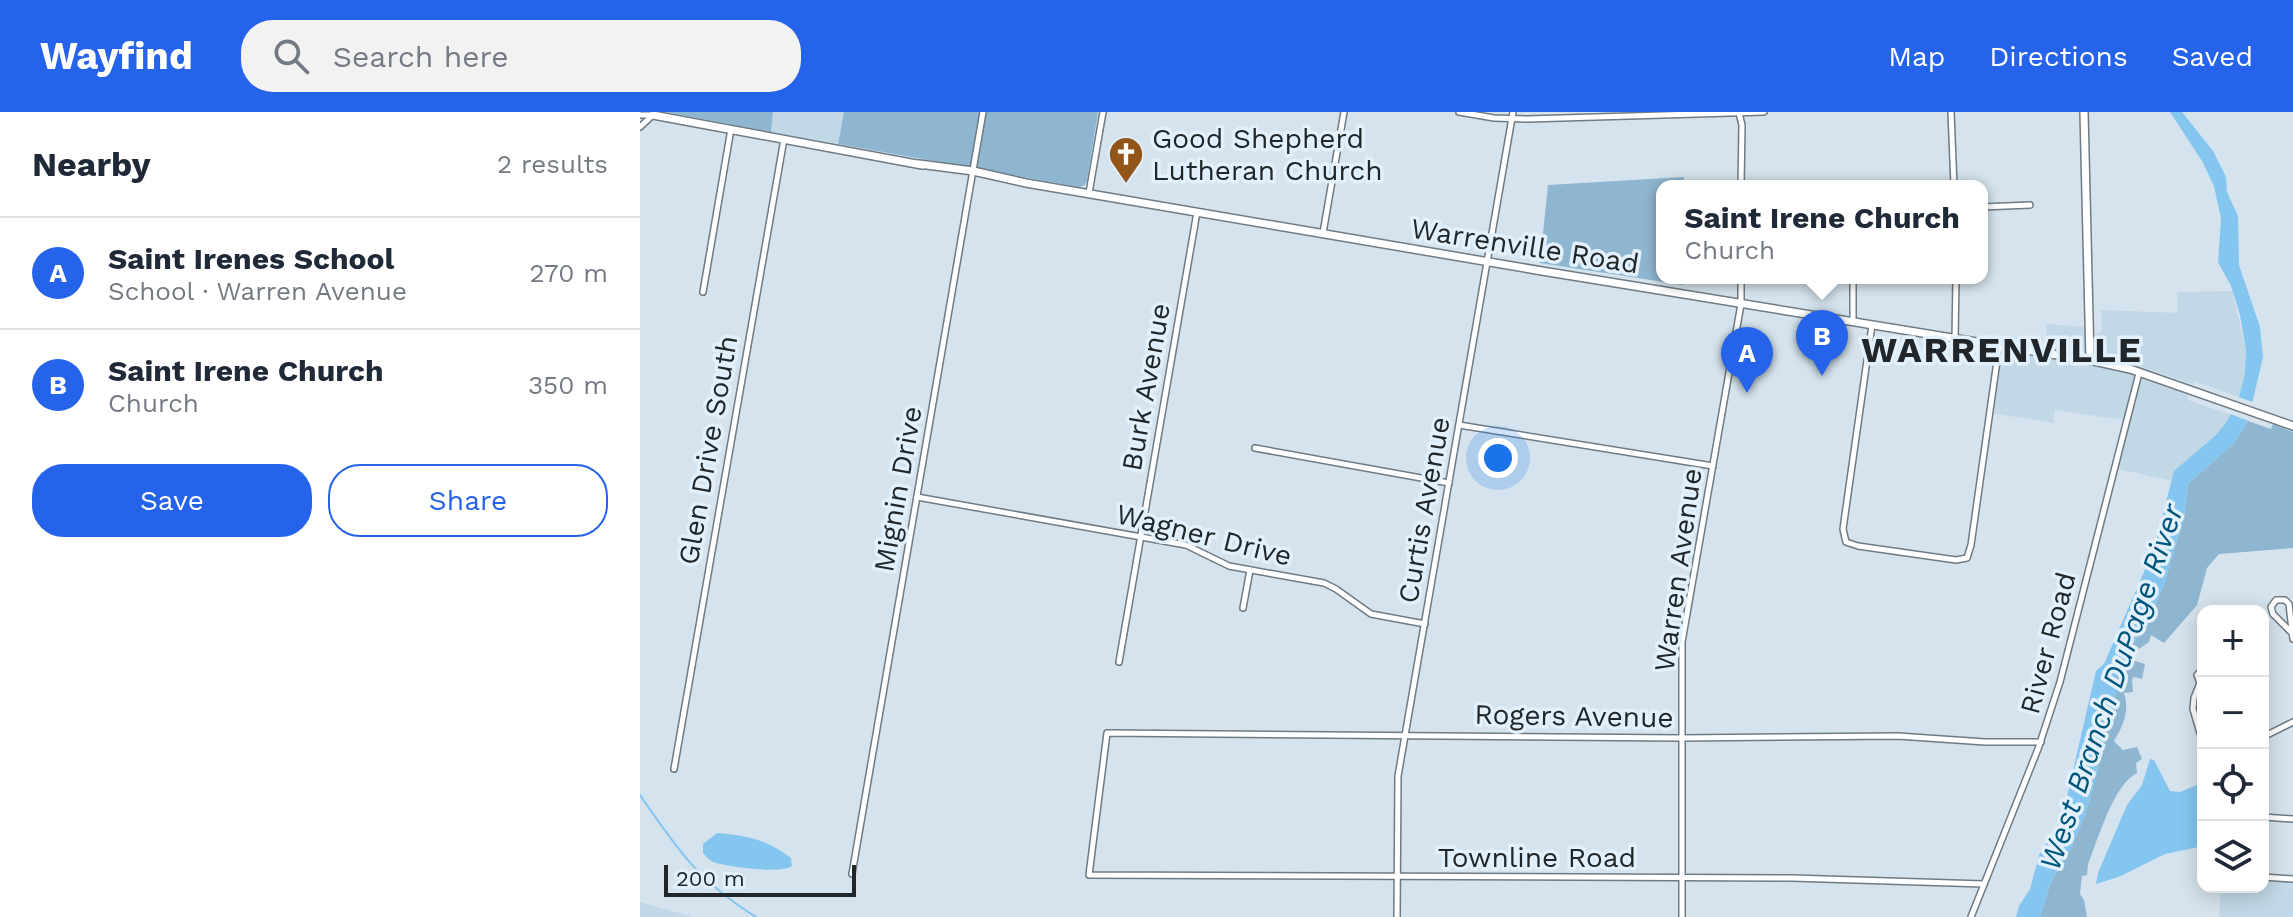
<!DOCTYPE html>
<meta charset="utf-8">
<style>
body{margin:0;font-family:"Work Sans",sans-serif;background:#f2f2f3;color:#1f2937}
.controls{position:absolute;right:24px;bottom:24px;display:grid;overflow:hidden;border-radius:16px;box-shadow:0 4px 20px #0003}
.controls button{width:72px;height:72px;display:grid;place-items:center;padding:0;border:0;border-bottom:2px solid #e0e1e3;background:#fff;color:#1f2937;font:40px sans-serif}
.scale{position:absolute;left:24px;bottom:20px;width:192px;box-sizing:border-box;padding-left:8px;border:4px solid #202629;border-top:0;font-size:22px;line-height:28px;white-space:nowrap;color:#202629;-webkit-text-stroke:6px #e1f0fa;paint-order:stroke}
.you{position:absolute;left:858px;top:346px;width:28px;height:28px;margin:-20px;border:6px solid #fff;border-radius:50%;background:#1a73e8;box-shadow:0 0 0 12px #1a73e833}
.badge{display:grid;place-items:center;width:52px;height:52px;border-radius:50%;background:#2563eb;color:#fff;font-size:26px;font-weight:700}
.pin{position:absolute;translate:-50% -66px;filter:drop-shadow(0 2px 4px #0008)}
.pin::after{content:'';position:absolute;top:42px;width:28px;height:24px;background:inherit;clip-path:polygon(0 0,100% 0,50% 100%)}
.popup{position:absolute;left:1016px;top:68px;width:332px;height:104px;box-sizing:border-box;display:grid;place-content:center;border-radius:16px;background:#fff;filter:drop-shadow(0 2px 6px #0005);font-size:26px;white-space:nowrap;color:#747a83}
.popup b{font-size:30px;color:#1f2937}
.popup::after{content:'';position:absolute;left:50%;top:100%;margin-left:-16px;border:16px solid transparent;border-top-color:#fff}
.list{margin:0;padding:0;list-style:none}
h2{display:flex;justify-content:space-between;align-items:center;height:104px;margin:0;padding:0 32px;font-size:34px}
h2 small{font-size:26px;font-weight:400;color:#747a83}
.list li{display:grid;grid-template-columns:52px 1fr auto;gap:24px;align-items:center;box-sizing:border-box;height:112px;padding:0 32px;border-top:2px solid #e0e1e3}
.list b{display:block;font-size:30px;white-space:nowrap}
.list p{margin:0;font-size:26px;white-space:nowrap;color:#747a83}
.list em{font-size:26px;font-style:normal;color:#747a83}
.actions{display:flex;gap:16px;padding:24px 32px}
.actions a{flex:1;padding:18px 0;border:2px solid #2563eb;border-radius:32px;text-align:center;font-size:28px;color:#2563eb}
.actions .main{background:#2563eb;color:#fff}
.icon{flex:none;width:44px;height:44px;fill:none;stroke:currentColor;stroke-width:2;stroke-linecap:round;stroke-linejoin:round}
.map{position:relative;flex:none;width:1653px;height:805px;overflow:hidden}
header{display:flex;align-items:center;gap:48px;box-sizing:border-box;height:112px;padding:0 40px;background:#2563eb;color:#fff}
header strong{font-size:38px}
nav{display:flex;gap:44px;margin-inline-start:auto;font-size:28px}
.search{width:560px;height:72px;background:#f2f2f3;display:flex;align-items:center;gap:20px;box-sizing:border-box;padding:0 28px;border-radius:32px;color:#747a83;font-size:30px}
main{display:flex}
aside{flex:1;background:#fff}
.map>svg:first-child{display:block}
.built{fill:#c2d8e6}
.green{fill:#8fb6d0}
.water{fill:#85c6f1}
.pier{fill:#d4e3ed}
.lines{fill:none;stroke-linecap:round;stroke-linejoin:round}
.stream{stroke:#85c6f1;stroke-width:2}
.minor-casing{stroke:#6e7b84;stroke-width:8}
.secondary-casing{stroke:#6e7b84;stroke-width:10}
.minor{stroke:#fff;stroke-width:5}
.secondary{stroke:#fff;stroke-width:7}
.labels{text-anchor:middle;dominant-baseline:central;stroke-width:7;stroke-linejoin:round;paint-order:stroke}
.poi-label{font-size:28px;fill:#202629;stroke:#e1f0fa;text-anchor:start}
.street-label{font-size:28px;fill:#202629;stroke:#e1f0fa}
.water-label{font-size:30px;font-style:italic;fill:#00557c;stroke:#e1f0fa}
.district-label{font-size:36px;font-weight:bold;letter-spacing:2px;fill:#202629;stroke:#e1f0fa}
</style>
<header>
<strong>Wayfind</strong>
<div class="search"><svg class="icon" aria-label="search" viewBox="0 0 24 24"><circle cx="10" cy="10" r="6"/><path d="M15 15l6 6"/></svg>Search here</div>
<nav><a>Map</a><a>Directions</a><a>Saved</a></nav>
</header>
<main>
<aside>
<h2>Nearby<small>2 results</small></h2>
<ul class="list">
<li><span class="badge">A</span><div><b>Saint Irenes School</b><p>School · Warren Avenue</p></div><em>270 m</em></li>
<li><span class="badge">B</span><div><b>Saint Irene Church</b><p>Church</p></div><em>350 m</em></li>
</ul>
<div class="actions"><a class="main">Save</a><a>Share</a></div>
</aside>
<div class="map">
<svg width="1653" height="805" viewBox="0 0 1653 805">
<rect width="100%" height="100%" fill="#d4e3ed"/>
<!-- built -->
<g class="built">
<polygon points="133,0 204,0 198,32 131,20"/>
<polygon points="1592,179 1606,238 1605,261 1599,285 1554,269 1553,272 1492,252 1461,245 1456,238 1456,223 1462,219 1461,198 1538,201 1537,180"/>
<polygon points="1406,212 1445,215 1445,239 1439,242 1407,237"/>
<polygon points="1361,239 1442,251 1488,262 1548,283 1548,288 1591,303 1576,323 1535,359 1532,369 1478,357 1490,309 1415,298 1413,311 1352,301"/>
<polygon points="1623,764 1653,766 1653,805 1579,805 1581,775 1623,775"/>
<polygon points="0,790 53,805 0,805"/>
</g>
<!-- green -->
<g class="green">
<polygon points="26,0 133,0 131,20"/>
<polygon points="204,0 458,0 447,68 445,73 439,75 198,32"/>
<polygon points="1044,65 1044,74 1022,74 1022,166 1043,166 1043,173 900,151 908,73"/>
<path d="M1608,309L1631,317L1633,312L1653,320V436L1579,442L1567,456L1557,493L1524,531L1511,523L1509,530L1496,539L1495,549L1505,552L1502,567L1494,565L1492,567L1493,580L1484,581C1490,599 1483,614 1474,629L1483,638L1497,635L1502,647L1496,651L1497,661C1473,673 1458,728 1448,752L1447,763L1442,764L1440,782L1444,788L1447,805H1400L1410,772L1432,734L1446,700L1458,656L1453,640L1466,595L1474,589L1477,557L1510,505L1523,475L1544,405L1548,372L1594,331Z"/>
</g>
<!-- water -->
<g class="water">
<polygon points="1530,0 1542,0 1573,39 1586,65 1587,80 1598,104 1599,153 1620,215 1623,245 1608,309 1594,331 1548,372 1544,405 1523,475 1510,505 1477,557 1475,589 1466,595 1453,640 1458,656 1446,700 1432,734 1410,772 1400,805 1376,805 1379,794 1390,777 1399,743 1422,706 1456,559 1464,552 1514,437 1534,359 1576,323 1587,309 1599,285 1605,261 1606,238 1600,203 1591,174 1578,150 1581,107 1574,74 1562,49"/>
<polygon points="1510,647 1514,648 1530,679 1540,680 1557,673 1563,695 1563,734 1525,742 1481,764 1456,772 1458,761 1487,693 1502,673"/>
<path d="M77,721C106,723 128,728 151,746L152,754C141,762 87,755 73,750C69,748 66,744 63,741V732Z"/>
</g>
<!-- pier -->
<polygon class="pier" points="1596,284 1618,292 1612,310 1587,301"/>
<g class="lines">
<!-- stream -->
<path class="stream" d="M0,683C37,737 59,770 116,805"/>
<!-- minor casing -->
<g class="minor-casing">
<g id="minor">
<polyline points="819,0 854,6 888,7 1124,0"/>
<polyline points="1311,0 1314,74"/>
<polyline points="1099,1 1102,13 1101,74"/>
<polyline points="0,3 12,3"/>
<polyline points="0,15 13,3"/>
<polyline points="449,81 463,0"/>
<polyline points="1342,95 1390,93"/>
<polyline points="683,121 704,0"/>
<polyline points="63,180 91,17"/>
<polyline points="1213,210 1213,166"/>
<polyline points="1232,213 1203,417 1206,430 1218,434 1316,448 1327,446 1331,433 1359,235"/>
<polyline points="1315,227 1316,166"/>
<polyline points="819,313 1073,354"/>
<polyline points="615,336 809,371"/>
<polyline points="277,385 546,433 589,454 684,471 696,477 731,502 785,512"/>
<polyline points="603,496 610,458"/>
<polyline points="1651,520 1633,502 1631,495 1636,488 1645,488 1649,492 1653,527"/>
<polyline points="479,550 557,100"/>
<polyline points="1563,556 1557,563 1560,571 1554,586 1553,597 1563,631"/>
<polyline points="1623,625 1653,610"/>
<polyline points="34,657 144,27"/>
<polyline points="1623,705 1653,707"/>
<polyline points="212,762 343,0"/>
<polyline points="1623,765 1653,767"/>
<polyline points="1344,772 1152,766 449,763 467,621 1042,626 1258,624 1345,630 1401,630"/>
<polyline points="757,805 758,664 873,0"/>
<polyline points="1042,805 1042,530 1101,192 1101,166"/>
<polyline points="1331,805 1398,637 1420,570 1499,261"/>
</g>
</g>
<!-- secondary casing -->
<g class="secondary-casing">
<g id="secondary">
<polyline points="1444,0 1450,248"/>
<polyline points="13,3 282,53"/>
<polyline points="279,52 333,59 386,71 902,159 1454,249 1490,257 1653,314"/>
</g>
</g>
<!-- minor -->
<use href="#minor" class="minor"/>
<!-- secondary -->
<use href="#secondary" class="secondary"/>
</g>
<!-- icons -->
<defs>
<g id="church-pin" transform="scale(1.8)"><path d="M0 17L-7.5 6A9.5 9.5 0 1 1 7.5 6Z" fill="#93541a" stroke="#e1f0fa"/><path d="M-1.2-6h2.4v3.5h3.3v2.4h-3.3V6h-2.4V-.1h-3.3v-2.4h3.3Z" fill="#fff"/></g>
</defs>
<g fill-rule="evenodd">
<use href="#church-pin" x="486" y="42"/>
</g>
<g class="labels">
<!-- poi labels -->
<g class="poi-label">
<text x="512" y="26">Good Shepherd<tspan x="512" dy="32">Lutheran Church</tspan></text>
</g>
<!-- street labels -->
<g class="street-label">
<text transform="translate(885 134) rotate(9)">Warrenville Road</text>
<text transform="translate(506 275) rotate(-80)">Burk Avenue</text>
<text transform="translate(68 338) rotate(-80)">Glen Drive South</text>
<text transform="translate(258 377) rotate(-80)">Mignin Drive</text>
<text transform="translate(784 398) rotate(-80)">Curtis Avenue</text>
<text transform="translate(564 423) rotate(14)">Wagner Drive</text>
<text transform="translate(1038 458) rotate(-82)">Warren Avenue</text>
<text transform="translate(1408 531) rotate(-75)">River Road</text>
<text transform="translate(934 604) rotate(1)">Rogers Avenue</text>
<text x="897" y="745">Townline Road</text>
</g>
<!-- water labels -->
<g class="water-label">
<text transform="translate(1471 575) rotate(-71)">West Branch DuPage River</text>
</g>
<!-- district labels -->
<g class="district-label">
<text x="1362" y="238">WARRENVILLE</text>
</g>
</g>
</svg>
<div class="controls">
<button>+</button>
<button>−</button>
<button><svg class="icon" aria-label="locate" viewBox="0 0 24 24"><circle cx="12" cy="12" r="6"/><path d="M12 2v4M12 18v4M2 12h4M18 12h4"/></svg></button>
<button><svg class="icon" aria-label="layers" viewBox="0 0 24 24"><path d="M12 4l9 5-9 5-9-5zM3 14l9 5 9-5"/></svg></button>
</div>
<div class="scale">200 m</div>
<div class="you"></div>
<div class="pin badge" style="left:1107px;top:281px">A</div>
<div class="pin badge" style="left:1182px;top:264px">B</div>
<div class="popup"><b>Saint Irene Church</b>Church</div>
</div>
</main>
